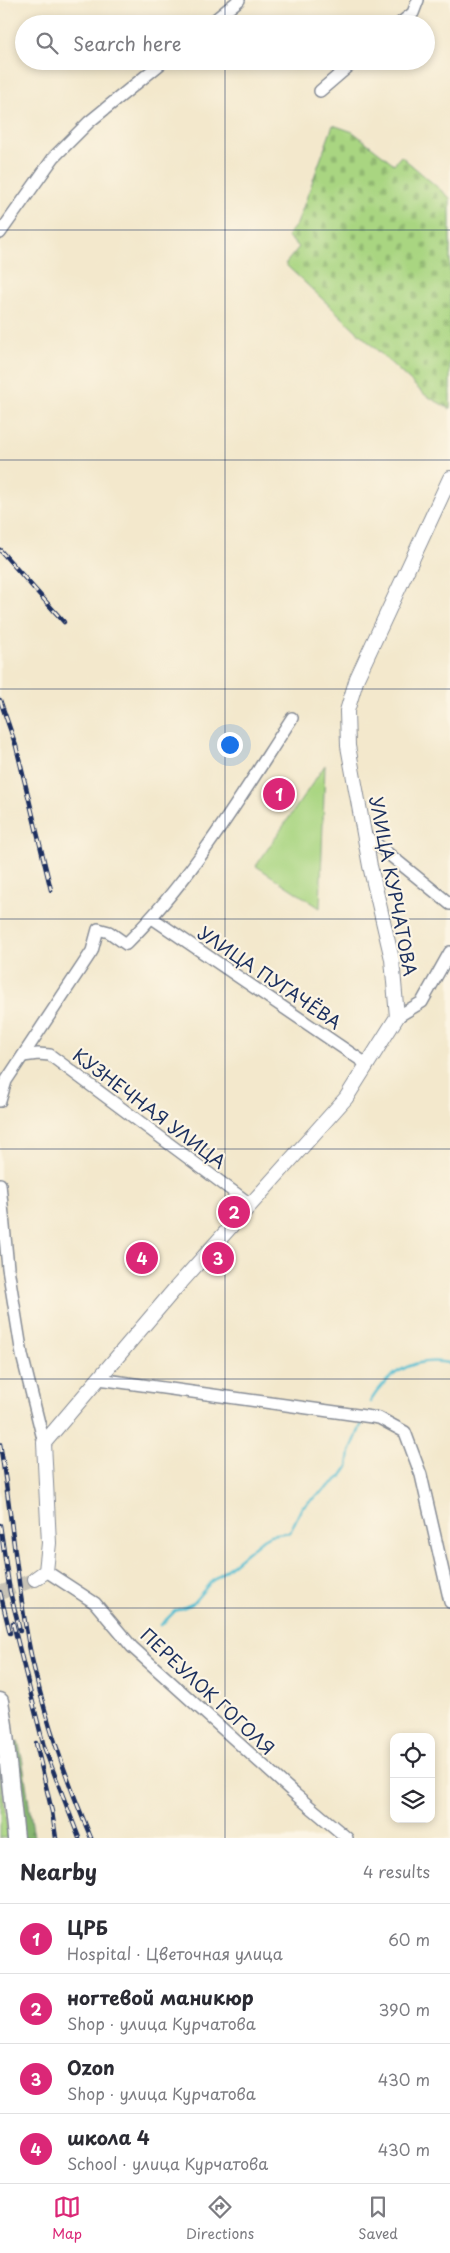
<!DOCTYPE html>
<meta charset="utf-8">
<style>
body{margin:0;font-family:"Playpen Sans",sans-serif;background:#f2f2f3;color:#2b2b33}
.controls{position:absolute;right:15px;bottom:15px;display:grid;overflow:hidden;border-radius:10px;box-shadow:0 2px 8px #0003}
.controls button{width:45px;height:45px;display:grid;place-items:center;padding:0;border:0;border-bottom:1px solid #e1e1e2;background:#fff;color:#2b2b33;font:25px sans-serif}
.you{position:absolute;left:229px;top:744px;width:18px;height:18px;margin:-12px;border:4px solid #fff;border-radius:50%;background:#1a73e8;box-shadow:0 0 0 8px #1a73e833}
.badge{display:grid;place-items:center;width:32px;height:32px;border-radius:50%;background:#db2777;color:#fff;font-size:16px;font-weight:700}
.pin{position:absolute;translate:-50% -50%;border:2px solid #fff;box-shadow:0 1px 5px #0006}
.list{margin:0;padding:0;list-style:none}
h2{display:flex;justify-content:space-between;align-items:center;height:65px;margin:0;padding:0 20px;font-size:21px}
h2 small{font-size:16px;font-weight:400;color:#7c7c81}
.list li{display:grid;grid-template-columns:32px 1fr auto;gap:15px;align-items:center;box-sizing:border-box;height:70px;padding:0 20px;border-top:1px solid #e1e1e2}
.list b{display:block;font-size:19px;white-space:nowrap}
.list p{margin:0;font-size:16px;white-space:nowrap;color:#7c7c81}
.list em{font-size:16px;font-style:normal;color:#7c7c81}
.icon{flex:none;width:28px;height:28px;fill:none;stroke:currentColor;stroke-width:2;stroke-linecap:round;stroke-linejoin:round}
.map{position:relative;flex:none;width:450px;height:1838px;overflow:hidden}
.search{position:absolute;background:#fff;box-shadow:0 2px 8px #0003;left:15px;right:15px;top:15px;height:55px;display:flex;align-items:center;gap:12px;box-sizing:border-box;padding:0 18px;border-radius:28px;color:#7c7c81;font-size:19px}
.sheet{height:345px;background:#fff}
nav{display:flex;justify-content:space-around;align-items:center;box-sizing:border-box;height:70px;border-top:1px solid #e1e1e2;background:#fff;font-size:14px;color:#7c7c81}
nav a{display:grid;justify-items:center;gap:2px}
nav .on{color:#db2777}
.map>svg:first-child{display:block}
.forest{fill:url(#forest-firs);stroke:#507266}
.cemetery{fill:url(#cemetery-stones);stroke:#628270}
.park{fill:#a9d581;stroke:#628270}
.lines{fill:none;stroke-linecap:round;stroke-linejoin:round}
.stream{stroke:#55bed2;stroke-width:2.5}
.major-tunnel{stroke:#c8c3b6;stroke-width:14;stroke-dasharray:14 7;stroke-linecap:butt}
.minor-casing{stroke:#878c95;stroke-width:14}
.major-casing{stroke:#878c95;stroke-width:16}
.highway-casing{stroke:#878c95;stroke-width:19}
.minor{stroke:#fff;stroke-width:11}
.major{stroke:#fff;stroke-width:14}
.highway{stroke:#fff;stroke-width:16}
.rail-casing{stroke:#1b2f5e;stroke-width:4.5}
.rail{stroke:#fcf5e5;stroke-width:2.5;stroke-dasharray:8;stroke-linecap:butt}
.grid{fill:none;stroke:#1b2f5e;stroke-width:1;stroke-opacity:0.55}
.labels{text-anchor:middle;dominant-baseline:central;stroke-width:4.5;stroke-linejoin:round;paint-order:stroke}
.street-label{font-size:18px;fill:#1b2f5e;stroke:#fcf5e5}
</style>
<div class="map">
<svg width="450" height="1838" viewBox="0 0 450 1838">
<defs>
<pattern id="forest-firs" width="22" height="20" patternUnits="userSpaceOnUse" patternTransform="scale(1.25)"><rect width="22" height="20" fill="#86b66f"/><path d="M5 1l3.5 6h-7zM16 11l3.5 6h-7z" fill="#6d945e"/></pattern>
<pattern id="cemetery-stones" width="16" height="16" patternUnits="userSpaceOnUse" patternTransform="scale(1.25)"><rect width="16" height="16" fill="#a9d581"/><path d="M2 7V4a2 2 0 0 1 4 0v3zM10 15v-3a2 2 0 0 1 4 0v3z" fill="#91b772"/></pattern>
</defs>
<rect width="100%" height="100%" fill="#fcf5e5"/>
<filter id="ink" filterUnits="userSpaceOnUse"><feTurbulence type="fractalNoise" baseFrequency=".02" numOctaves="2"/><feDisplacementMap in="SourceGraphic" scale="10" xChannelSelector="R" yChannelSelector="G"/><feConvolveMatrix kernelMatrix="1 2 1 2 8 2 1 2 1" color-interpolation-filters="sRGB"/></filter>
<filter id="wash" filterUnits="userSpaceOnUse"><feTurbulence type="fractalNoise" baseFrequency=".0096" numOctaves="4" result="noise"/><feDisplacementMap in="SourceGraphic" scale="20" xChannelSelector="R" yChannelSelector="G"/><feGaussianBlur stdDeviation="1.12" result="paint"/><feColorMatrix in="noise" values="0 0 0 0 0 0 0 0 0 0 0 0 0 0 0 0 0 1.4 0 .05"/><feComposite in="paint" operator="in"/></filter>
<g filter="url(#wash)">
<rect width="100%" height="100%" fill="#f3e8cc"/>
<!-- forest -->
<polygon class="forest" points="18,1742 22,1757 34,1838 23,1838 12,1746"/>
<!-- cemetery -->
<polygon class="cemetery" points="333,125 353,132 394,164 401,156 450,198 450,409 425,395 285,264 299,247 287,236 297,224"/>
<!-- park -->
<g class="park">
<polygon points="325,765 320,908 256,866"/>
<polygon points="0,1765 8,1838 0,1838"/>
</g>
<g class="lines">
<!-- stream -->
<g class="stream">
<path d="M370,1402C388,1372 413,1356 450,1363"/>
<polyline points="161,1625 175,1611 192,1604 210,1583 263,1539 270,1535 290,1532 302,1507 341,1477 348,1467 350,1452 362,1423"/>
</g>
</g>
</g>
<g filter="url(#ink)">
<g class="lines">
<!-- major-tunnel -->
<polyline class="major-tunnel" points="0,1593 35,1579"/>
<!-- minor casing -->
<g class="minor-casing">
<g id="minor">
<polyline points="210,24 239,0"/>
<polyline points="399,24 413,13 418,0"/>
<polyline points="320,91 355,61"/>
<polyline points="0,233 54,157 89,122 164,61"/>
<polyline points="364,834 450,904"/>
<polyline points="152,918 368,1065"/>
<polyline points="397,1017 422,1002 450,952"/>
<polyline points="23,1056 38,1054 50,1055 250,1204"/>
<path d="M0,1101L6,1081L92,951L98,929L109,932L126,944C193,878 241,796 292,718"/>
<polyline points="0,1184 8,1268 22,1355 44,1443"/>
<polyline points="99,1379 379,1418 405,1432 421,1475 450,1602"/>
<polyline points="46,1571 95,1603 132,1647 296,1795 347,1838"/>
</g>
</g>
<!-- major casing -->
<g class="major-casing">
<polyline id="major" points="35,1579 46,1571 49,1543 44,1443 174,1290 346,1098 397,1017 392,959 370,866 348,746 347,711 357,678 450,478"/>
</g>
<!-- highway casing -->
<g class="highway-casing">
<polyline id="highway" points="0,1701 4,1725 16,1838"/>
</g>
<!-- minor -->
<use href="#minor" class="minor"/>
<!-- major -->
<use href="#major" class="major"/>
<!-- highway -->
<use href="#highway" class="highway"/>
<!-- rail casing -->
<g class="rail-casing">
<g id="rail">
<polyline points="0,550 64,622"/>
<polyline points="0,700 16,746 51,890"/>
<path d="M0,1444C11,1509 16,1575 28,1640C41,1708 64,1774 91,1838"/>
<polyline points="0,1525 10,1592 20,1631"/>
<polyline points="0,1592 10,1633"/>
<polyline points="13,1623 44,1747 79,1838"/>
<polyline points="36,1743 52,1812 56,1838"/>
</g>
</g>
<!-- rail -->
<use href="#rail" class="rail"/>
</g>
</g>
<!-- grid -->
<path class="grid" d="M225,0V24M225,61V1838M0,230H450M0,460H450M0,689H450M0,919H450M0,1149H450M0,1379H450M0,1608H450"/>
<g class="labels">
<!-- street labels -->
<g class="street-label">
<text transform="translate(394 886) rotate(79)">УЛИЦА КУРЧАТОВА</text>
<text transform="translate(270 977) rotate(34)">УЛИЦА ПУГАЧЁВА</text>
<text transform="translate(150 1108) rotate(37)">КУЗНЕЧНАЯ УЛИЦА</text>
<text transform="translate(208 1691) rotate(43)">ПЕРЕУЛОК ГОГОЛЯ</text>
</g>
</g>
</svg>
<div class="controls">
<button><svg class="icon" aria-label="locate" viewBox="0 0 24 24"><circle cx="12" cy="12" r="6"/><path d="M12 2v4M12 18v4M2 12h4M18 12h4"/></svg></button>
<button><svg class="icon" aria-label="layers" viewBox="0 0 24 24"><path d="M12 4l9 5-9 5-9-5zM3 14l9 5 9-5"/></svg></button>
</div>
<div class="you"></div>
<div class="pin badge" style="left:279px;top:794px">1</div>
<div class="pin badge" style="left:234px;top:1212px">2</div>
<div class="pin badge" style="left:218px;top:1258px">3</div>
<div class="pin badge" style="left:142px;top:1258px">4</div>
<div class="search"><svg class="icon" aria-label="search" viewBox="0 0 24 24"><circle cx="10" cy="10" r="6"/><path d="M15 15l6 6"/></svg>Search here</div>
</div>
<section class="sheet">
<h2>Nearby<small>4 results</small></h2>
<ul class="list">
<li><span class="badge">1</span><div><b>ЦРБ</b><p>Hospital · Цветочная улица</p></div><em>60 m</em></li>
<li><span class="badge">2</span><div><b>ногтевой маникюр</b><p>Shop · улица Курчатова</p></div><em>390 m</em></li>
<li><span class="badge">3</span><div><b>Ozon</b><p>Shop · улица Курчатова</p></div><em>430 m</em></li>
<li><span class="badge">4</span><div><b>школа 4</b><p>School · улица Курчатова</p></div><em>430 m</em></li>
</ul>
</section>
<nav>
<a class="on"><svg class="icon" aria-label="map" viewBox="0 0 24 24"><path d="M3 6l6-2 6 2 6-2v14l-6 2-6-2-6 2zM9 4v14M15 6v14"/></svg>Map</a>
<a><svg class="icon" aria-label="directions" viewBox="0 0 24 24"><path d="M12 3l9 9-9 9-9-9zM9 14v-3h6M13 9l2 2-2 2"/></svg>Directions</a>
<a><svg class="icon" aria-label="saved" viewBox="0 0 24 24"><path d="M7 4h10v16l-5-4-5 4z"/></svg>Saved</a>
</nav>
